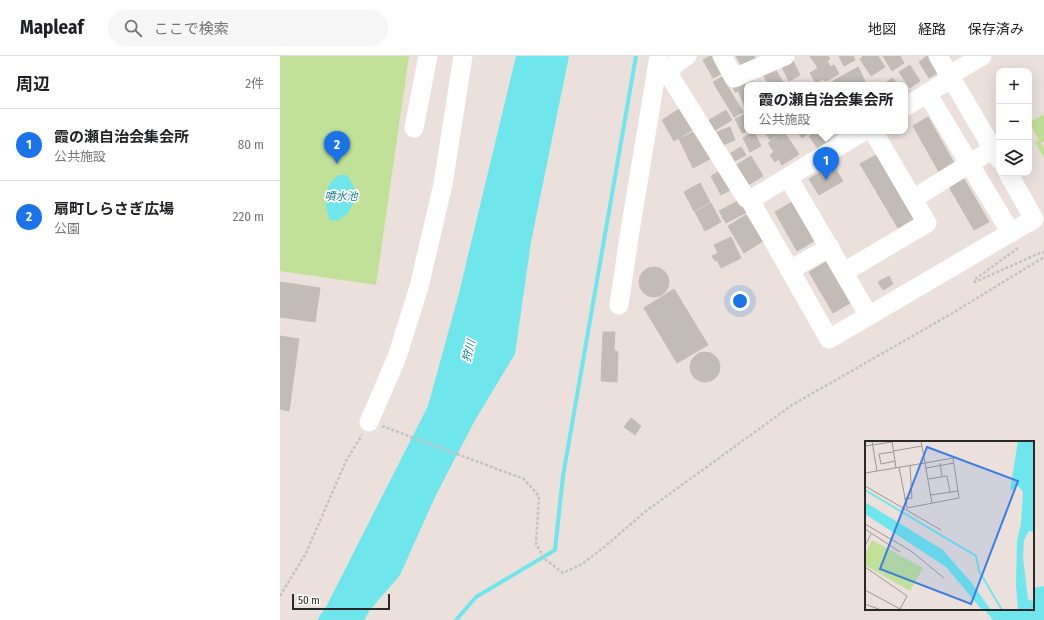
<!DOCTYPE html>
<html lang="ja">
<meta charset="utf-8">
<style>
body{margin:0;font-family:"Fira Sans Condensed","Noto Sans JP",sans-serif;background:#f6f6f6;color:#202124}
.controls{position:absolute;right:12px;top:12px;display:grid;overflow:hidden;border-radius:8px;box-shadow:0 4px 16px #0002}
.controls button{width:36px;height:36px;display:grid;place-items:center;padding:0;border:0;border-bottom:1px solid #e0e0e0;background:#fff;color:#202124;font:20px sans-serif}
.scale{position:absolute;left:12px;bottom:10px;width:98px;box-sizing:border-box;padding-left:4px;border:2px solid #292929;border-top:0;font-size:11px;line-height:14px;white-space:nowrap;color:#292929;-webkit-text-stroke:3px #fff;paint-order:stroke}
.you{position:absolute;left:460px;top:245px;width:14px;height:14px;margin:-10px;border:3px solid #fff;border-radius:50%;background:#1a73e8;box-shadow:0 0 0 6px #1a73e833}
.badge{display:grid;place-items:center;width:26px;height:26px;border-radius:50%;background:#1a73e8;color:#fff;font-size:13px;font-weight:700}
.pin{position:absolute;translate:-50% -33px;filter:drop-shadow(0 1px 2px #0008)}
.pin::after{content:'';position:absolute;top:21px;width:14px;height:12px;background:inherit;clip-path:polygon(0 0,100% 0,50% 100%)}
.popup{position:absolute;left:464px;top:26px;width:164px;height:52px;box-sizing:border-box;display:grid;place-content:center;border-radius:8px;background:#fff;filter:drop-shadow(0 1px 3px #0005);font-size:13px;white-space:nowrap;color:#757577}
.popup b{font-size:15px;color:#202124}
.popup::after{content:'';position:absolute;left:50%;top:100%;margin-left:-8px;border:8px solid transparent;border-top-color:#fff}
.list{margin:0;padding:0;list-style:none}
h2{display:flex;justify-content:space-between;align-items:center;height:52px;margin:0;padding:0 16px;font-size:17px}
h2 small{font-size:13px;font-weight:400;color:#757577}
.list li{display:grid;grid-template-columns:26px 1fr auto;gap:12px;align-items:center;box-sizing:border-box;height:72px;padding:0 16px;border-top:1px solid #e0e0e0}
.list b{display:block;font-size:15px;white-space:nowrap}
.list p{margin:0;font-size:13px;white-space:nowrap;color:#757577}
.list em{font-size:13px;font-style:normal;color:#757577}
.icon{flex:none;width:22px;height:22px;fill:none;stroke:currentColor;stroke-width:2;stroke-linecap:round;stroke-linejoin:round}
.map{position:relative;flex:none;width:764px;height:564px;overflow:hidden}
header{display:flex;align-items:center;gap:24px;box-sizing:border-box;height:56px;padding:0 20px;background:#fff;border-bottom:1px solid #e0e0e0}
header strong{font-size:19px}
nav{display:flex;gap:22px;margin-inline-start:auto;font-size:14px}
.search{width:280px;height:36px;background:#f6f6f6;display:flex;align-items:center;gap:10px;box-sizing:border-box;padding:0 14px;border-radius:22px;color:#757577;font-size:15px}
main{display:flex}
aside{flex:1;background:#fff}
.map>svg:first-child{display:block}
.green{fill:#c1e198}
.water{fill:#6fe6ec}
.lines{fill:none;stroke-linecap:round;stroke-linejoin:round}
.stream{stroke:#6fe6ec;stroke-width:4}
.building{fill:#c3bcb6;stroke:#c6bcb5}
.path{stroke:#c3c3c3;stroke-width:2.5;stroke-dasharray:3 2;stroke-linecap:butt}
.minor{stroke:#fff;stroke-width:19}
.labels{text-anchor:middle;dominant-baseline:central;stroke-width:3.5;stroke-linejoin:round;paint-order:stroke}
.water-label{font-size:11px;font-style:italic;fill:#107f8f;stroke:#fff}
.inset-river{fill:none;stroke:#6fe6ec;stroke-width:2}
.inset-road{fill:none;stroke:#9d9794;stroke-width:1}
.view{fill:#3b7ee2;fill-opacity:0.15;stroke:#3b7ee2;stroke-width:2}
.inset-edge{fill:none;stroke:#292929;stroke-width:2}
</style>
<header>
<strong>Mapleaf</strong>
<div class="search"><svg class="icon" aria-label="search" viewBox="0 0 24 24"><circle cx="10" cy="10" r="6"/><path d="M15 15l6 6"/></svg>ここで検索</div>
<nav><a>地図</a><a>経路</a><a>保存済み</a></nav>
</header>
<main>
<aside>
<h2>周辺<small>2件</small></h2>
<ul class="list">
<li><span class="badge">1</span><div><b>霞の瀬自治会集会所</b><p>公共施設</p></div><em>80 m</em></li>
<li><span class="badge">2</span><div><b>扇町しらさぎ広場</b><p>公園</p></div><em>220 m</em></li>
</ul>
</aside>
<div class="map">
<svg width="764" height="564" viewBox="0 0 764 564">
<rect width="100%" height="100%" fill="#ebe0db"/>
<!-- green -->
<g class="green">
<polygon points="0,0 129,0 96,229 0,215"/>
<polygon points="764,58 764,85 761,87 764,92 764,102 755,86 759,84 751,70 749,71 749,60 752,65"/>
</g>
<!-- water -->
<g class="water">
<polygon points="236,0 289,0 251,186 235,298 194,366 156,439 120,519 90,554 84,564 37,564 47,549 148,350 179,237"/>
<path d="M59,119H67L72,127L75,136V144L68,157L57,165L50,164C45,152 43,138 51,126C53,124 56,121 59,119Z"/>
<polygon points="764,530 764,564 713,564 704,553 753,553 753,532"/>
</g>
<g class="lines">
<!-- stream -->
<polyline class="stream" points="176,564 196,541 275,494 283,420 356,0"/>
</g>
<!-- building -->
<g class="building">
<polygon points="430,0 432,0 441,18 433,22 423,4"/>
<polygon points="456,0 474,0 476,4 462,11"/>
<polygon points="530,0 548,0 550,3 538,12"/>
<polygon points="559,0 573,0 575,4 564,10"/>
<polygon points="583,0 598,0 605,11 591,20 580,3"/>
<polygon points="603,0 620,0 624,7 612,15"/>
<polygon points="647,0 650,0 660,15 649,22 639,6"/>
<polygon points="513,5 520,19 509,25 502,11"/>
<polygon points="548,6 550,11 554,9 559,18 546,25 542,23 536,27 530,17"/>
<polygon points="630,9 640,25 630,32 619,16"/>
<polygon points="494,11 504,28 502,29 489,29 482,17"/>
<polygon points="578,11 585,25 578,29 577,27 573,29 556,29 553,25"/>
<polygon points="442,21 463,56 454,61 433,26"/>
<polygon points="613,22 617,29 606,29 605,27"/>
<polygon points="472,24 474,29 467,29 467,49 465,50 458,35 455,36 452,29"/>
<polygon points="404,50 417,71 394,85 382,64"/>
<polygon points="446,54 452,64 432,76 426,66"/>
<polygon points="466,58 467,75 462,77 455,63"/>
<polygon points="648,61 674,107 659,116 633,70"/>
<polygon points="450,71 455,84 443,89 437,76"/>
<polygon points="415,75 430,103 413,112 399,83"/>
<polygon points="484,75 501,75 502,76 490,84"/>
<polygon points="517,75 532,75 522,82"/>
<polygon points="537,75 543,75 550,85 538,93 529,80"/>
<polygon points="474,76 481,90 470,96 463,82"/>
<polygon points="504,76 519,98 502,109 499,103 495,106 490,99 494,96 488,87"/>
<polygon points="461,91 466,99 455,105 451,97"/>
<polygon points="596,99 633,163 618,172 580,108"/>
<polygon points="471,100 483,120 465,131 453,111"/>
<polygon points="551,110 554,116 556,114 563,125 539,139 529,123"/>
<polygon points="440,115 450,134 441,139 431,120"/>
<polygon points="684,123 709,166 694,174 669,131"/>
<polygon points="420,127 430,146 414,155 404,136"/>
<polygon points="460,144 467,156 446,167 439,155"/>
<polygon points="512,146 534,185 517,195 495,156"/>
<polygon points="431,147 441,166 425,175 415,156"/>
<polygon points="466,159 483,185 464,197 448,170"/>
<polygon points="451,181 461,202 441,212 437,204 435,205 432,200 438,197 434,189"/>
<polygon points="546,206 570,247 553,257 529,216"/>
<circle cx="374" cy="226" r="15"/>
<polygon points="609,220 613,228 603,234 598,226"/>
<polygon points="0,226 40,232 35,266 0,261"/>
<polygon points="394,233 428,289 397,307 364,252"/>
<polygon points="323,276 335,276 334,294 338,296 337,326 321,325"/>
<polygon points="0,280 19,283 9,355 0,353"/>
<circle cx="425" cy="311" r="15"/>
<polygon points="351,362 361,370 355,379 344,371"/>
</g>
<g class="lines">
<!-- path -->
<g class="path">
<polyline points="738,192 694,224 695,226 760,197 764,196"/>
<polyline points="102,370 244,423 259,440 256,488 265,503 283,517 302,508 323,492 366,455 512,349 671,258 764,201"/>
<polyline points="0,540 26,497 66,405 82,379"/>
</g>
<!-- minor -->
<g class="minor">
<path d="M407,0C398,5 393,9 389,19L466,142L470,144L549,283L754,163L728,117"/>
<polyline points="442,0 454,22 505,0"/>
<polyline points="658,0 719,103"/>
<polyline points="670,19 702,0"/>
<polyline points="647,37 731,177"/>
<polyline points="625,51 672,22"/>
<polyline points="134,72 148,0"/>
<polyline points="508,121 589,260"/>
<polyline points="633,143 713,93"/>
<polyline points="470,144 584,75"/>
<polyline points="510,214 550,191"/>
<polyline points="564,216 647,167 593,75"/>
<polyline points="339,249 349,181 379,0"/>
<polyline points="89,366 117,301 139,231 163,128 183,0"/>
</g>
</g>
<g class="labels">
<!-- water labels -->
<g class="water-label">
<text x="61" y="140">噴水池</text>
<text transform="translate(189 295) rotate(-76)">狩川</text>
</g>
</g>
<!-- overview -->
<g transform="translate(585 385)">
<rect width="169" height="169" fill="#ebe0db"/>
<path d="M7,99L58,127L45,150L0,124V113Z" fill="#c1e198"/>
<path d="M153,0H168L169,19V91L164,90L159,99L158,116L163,158L169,161V166L164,169H153L151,143L152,100L156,83L158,51L153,45L145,50ZM0,61L78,109L106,141L126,169H117L81,126L0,73Z" fill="#6fe6ec"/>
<path class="inset-river" d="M0,49L111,115L114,130L137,169"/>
<path class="inset-road" d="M7,0L12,30M27,0L31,27M56,0L60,22M0,5L27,1M28,10L57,5M28,11L14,13L16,23L30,20M60,22L67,62M75,22L77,35M61,27L89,22M0,32L60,22L88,17L94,57L42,67L34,26M63,38L82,35L85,51M0,45L76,89M66,54L93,50M39,58L47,57L45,25M0,83L46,110L79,137M0,88L35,111M0,105L6,93M0,126L42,155L35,168L0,149M0,163L16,169"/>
<path class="view" d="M62,6L153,40L106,163L15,128Z"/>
<rect width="169" height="169" class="inset-edge"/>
</g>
</svg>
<div class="controls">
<button>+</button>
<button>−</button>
<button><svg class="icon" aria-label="layers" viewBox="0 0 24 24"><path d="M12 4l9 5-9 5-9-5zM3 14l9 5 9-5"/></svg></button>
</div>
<div class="scale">50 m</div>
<div class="you"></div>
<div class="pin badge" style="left:546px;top:124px">1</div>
<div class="popup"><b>霞の瀬自治会集会所</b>公共施設</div>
<div class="pin badge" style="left:57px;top:108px">2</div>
</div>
</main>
